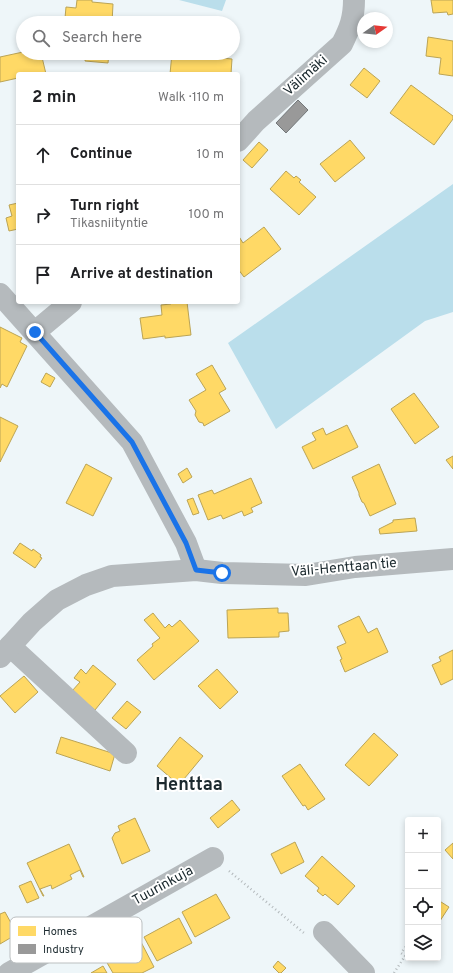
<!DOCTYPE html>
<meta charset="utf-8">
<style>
body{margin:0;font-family:Overpass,sans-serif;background:#f6f6f6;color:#202124}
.controls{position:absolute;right:12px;bottom:12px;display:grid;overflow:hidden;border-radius:4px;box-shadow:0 2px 6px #0003}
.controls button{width:36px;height:36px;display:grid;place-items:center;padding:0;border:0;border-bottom:1px solid #e0e0e0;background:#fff;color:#202124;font:20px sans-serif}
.compass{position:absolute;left:357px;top:12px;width:36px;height:36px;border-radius:50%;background:#fff;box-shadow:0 2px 6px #0003;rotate:76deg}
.stop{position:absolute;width:12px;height:12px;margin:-9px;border:3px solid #1a73e8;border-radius:50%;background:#fff}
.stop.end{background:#1a73e8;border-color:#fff;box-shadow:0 1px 4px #0008}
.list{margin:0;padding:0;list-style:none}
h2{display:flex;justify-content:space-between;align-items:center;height:52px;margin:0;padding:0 16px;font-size:17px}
h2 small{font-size:13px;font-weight:400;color:#757577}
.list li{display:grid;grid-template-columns:26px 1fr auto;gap:12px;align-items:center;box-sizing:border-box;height:60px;padding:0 16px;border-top:1px solid #e0e0e0}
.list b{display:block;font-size:15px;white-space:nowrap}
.list p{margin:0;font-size:13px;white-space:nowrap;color:#757577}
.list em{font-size:13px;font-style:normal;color:#757577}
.icon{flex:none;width:22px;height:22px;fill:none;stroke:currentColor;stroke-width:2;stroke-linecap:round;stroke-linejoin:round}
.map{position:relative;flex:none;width:453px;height:973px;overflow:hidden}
.search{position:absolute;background:#fff;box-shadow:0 2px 6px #0003;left:16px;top:16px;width:224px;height:44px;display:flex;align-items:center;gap:10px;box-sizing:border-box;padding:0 14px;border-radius:22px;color:#757577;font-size:15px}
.panel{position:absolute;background:#fff;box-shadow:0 2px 6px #0003;left:16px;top:72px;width:224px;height:232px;border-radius:4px}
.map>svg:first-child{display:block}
.forest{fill:#badeeb}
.homes{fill:#ffd966;stroke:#bba455}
.industry{fill:#999;stroke:#737779}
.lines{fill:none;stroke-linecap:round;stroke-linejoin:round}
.path{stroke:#b3b9bc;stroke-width:2.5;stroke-dasharray:1 3;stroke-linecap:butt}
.minor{stroke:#b5babd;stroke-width:22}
.route{stroke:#1a73e8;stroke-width:5}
.labels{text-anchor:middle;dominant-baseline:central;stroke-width:4;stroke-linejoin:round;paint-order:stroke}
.street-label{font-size:14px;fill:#1b292e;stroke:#fff}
.district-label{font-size:18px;font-weight:bold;fill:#1b292e;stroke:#fff}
.key{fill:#fff;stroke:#bbbfc0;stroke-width:1}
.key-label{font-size:11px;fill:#1b292e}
</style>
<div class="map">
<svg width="453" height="973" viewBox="0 0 453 973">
<rect width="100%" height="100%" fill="#eef6f9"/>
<!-- forest -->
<g class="forest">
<polygon points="179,0 226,0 222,11"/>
<polygon points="453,184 453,312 425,321 276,429 228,343"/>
</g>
<!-- homes -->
<g class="homes">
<polygon points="77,0 92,0 92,2 113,4 112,23 61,23 62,17 65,18 66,7 76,8"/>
<polygon points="431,0 453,0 453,14 448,15 447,12 433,13"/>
<polygon points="428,37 453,41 453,76 439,74 441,58 426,56"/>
<polygon points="23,52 23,53 41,53 46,74 18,74 18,78 0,82 0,57"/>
<polygon points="86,53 109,53 108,63 85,61"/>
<polygon points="172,53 232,59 231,74 170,74"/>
<polygon points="364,68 380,81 367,98 350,85"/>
<polygon points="411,85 453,116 453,119 434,145 390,113"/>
<polygon points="350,140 365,158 335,182 320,164"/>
<polygon points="259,142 268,150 252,168 243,160"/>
<polygon points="286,171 294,178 296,176 301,180 299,182 316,197 299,215 270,189"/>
<polygon points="18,203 18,229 9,231 6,218 12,216 9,205"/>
<polygon points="264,227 281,249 244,277 238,269 238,235 243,243"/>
<polygon points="171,302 187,302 191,335 165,338 165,336 143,339 140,318 162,315 161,305 171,304"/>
<polygon points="0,327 22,338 20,342 27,346 7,387 2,384 0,388"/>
<polygon points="212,365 226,389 219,393 230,411 204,426 203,423 199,422 195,415 196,411 189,400 206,390 196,374"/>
<polygon points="46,373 55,378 50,387 41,382"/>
<polygon points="414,393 439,427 415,444 391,409"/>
<polygon points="0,417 18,426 0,462"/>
<polygon points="347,425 358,447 313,469 302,447 316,440 312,433 323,428 326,435"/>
<polygon points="453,456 453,469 446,460"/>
<polygon points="86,464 112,478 93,516 66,503"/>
<polygon points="379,464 396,504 370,516 364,503 362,502 359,495 359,493 352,477"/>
<polygon points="187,468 192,477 183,483 178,474"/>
<polygon points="251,478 262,503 251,508 253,512 244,516 242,511 223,519 221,515 208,520 198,495 212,490 214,494"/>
<polygon points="193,498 199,513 193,515 187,500"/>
<polygon points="415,518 417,531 380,534 379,529 393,522 393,520"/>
<polygon points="20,543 32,551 33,549 41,555 40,557 42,558 35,568 13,553"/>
<polygon points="278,608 278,613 288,613 289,631 279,632 279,637 228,638 227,610"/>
<polygon points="153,613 165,628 169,624 172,627 180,620 199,641 154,680 137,660 153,646 152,644 160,638 144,620"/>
<polygon points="359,616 368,633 377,628 388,652 345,672 340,660 342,659 337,647 346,643 338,626"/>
<polygon points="453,650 453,679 441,685 432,665 441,661 439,657"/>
<polygon points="93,665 116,684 95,710 72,691 80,682 74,678 81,669 86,674"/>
<polygon points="217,669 238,692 220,709 198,686"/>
<polygon points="24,676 38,692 15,713 0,696"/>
<polygon points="127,701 141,712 126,729 112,718"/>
<polygon points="374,733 398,755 369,786 345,765"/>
<polygon points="61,737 115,754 110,771 56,753"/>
<polygon points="180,737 203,756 179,785 157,766"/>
<polygon points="300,764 325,799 308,810 305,805 303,806 282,776"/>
<polygon points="232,800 240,810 218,828 210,818"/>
<polygon points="135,818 150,851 122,864 112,838 115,833 120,831 118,826"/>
<polygon points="295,842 304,862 281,874 271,854"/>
<polygon points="453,843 453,859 445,850"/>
<polygon points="69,844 84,877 83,877 80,870 70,875 72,879 52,889 51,885 40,889 44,896 43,896 27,863"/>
<polygon points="322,856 355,886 338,905 325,894 323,896 317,891 319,888 305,876"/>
<polygon points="31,881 39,898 27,903 19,886"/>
<polygon points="216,894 230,918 195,937 182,912"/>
<polygon points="438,900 449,907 438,924"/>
<polygon points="5,912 17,934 0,944 0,914"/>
<polygon points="179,918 192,943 157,961 144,937"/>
<polygon points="141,942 154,967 142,973 113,973 106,961"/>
<polygon points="278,961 286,968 281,973 279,973 273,967"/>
<polygon points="103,966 107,973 91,973"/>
</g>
<!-- industry -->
<polygon class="industry" points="298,100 308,110 286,133 276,123"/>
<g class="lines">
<!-- path -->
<g class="path">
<polyline points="229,871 304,933"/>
<polyline points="394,973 405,956 401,953 408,944"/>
</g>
<!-- minor -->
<g class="minor">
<path d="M238,141L256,121L342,44C350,28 354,18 354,0"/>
<polyline points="0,294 132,442 186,543 196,570"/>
<polyline points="35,332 71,302"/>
<polyline points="10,646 126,753"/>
<polyline points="0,657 32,622 57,600 86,585 112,576 196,570 222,573 306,575 355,567 453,559"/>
<polyline points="324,932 364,973"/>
<polyline points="9,973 213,858"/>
</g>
</g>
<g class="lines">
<!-- route -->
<polyline class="route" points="35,332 132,442 186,543 196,570 222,573"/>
</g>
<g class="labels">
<!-- street labels -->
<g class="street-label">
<text transform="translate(306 76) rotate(-42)">Välimäki</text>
<text transform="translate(344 568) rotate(-5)">Väli-Henttaan tie</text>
<text transform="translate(163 886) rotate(-29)">Tuurinkuja</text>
</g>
<!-- district labels -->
<g class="district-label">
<text x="189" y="785">Henttaa</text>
</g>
</g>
<!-- legend -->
<rect x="10" y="917" width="132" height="46" rx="6" class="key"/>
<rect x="18" y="926" width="18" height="10" fill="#ffd966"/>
<rect x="18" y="944" width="18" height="10" fill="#999"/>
<g class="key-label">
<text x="43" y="935">Homes</text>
<text x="43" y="953">Industry</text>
</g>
</svg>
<div class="controls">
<button>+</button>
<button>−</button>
<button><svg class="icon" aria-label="locate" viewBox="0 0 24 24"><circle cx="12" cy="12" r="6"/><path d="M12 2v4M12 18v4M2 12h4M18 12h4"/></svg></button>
<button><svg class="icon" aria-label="layers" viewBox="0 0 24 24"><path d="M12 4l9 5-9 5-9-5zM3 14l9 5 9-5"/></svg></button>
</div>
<svg class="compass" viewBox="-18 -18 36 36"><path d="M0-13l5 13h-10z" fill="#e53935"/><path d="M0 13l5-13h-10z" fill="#757577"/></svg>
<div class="stop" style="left:222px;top:573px"></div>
<div class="stop end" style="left:35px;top:332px"></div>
<div class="search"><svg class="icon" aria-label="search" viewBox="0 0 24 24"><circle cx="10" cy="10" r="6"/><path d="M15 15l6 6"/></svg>Search here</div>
<section class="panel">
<h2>2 min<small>Walk · 110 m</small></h2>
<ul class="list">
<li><svg class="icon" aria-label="ahead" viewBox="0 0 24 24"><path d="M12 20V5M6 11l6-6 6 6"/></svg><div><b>Continue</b></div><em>10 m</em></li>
<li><svg class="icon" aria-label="right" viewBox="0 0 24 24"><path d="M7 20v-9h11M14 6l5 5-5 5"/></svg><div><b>Turn right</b><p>Tikasniityntie</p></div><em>100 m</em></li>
<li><svg class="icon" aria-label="arrive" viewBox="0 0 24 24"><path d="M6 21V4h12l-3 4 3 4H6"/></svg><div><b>Arrive at destination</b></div></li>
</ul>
</section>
</div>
